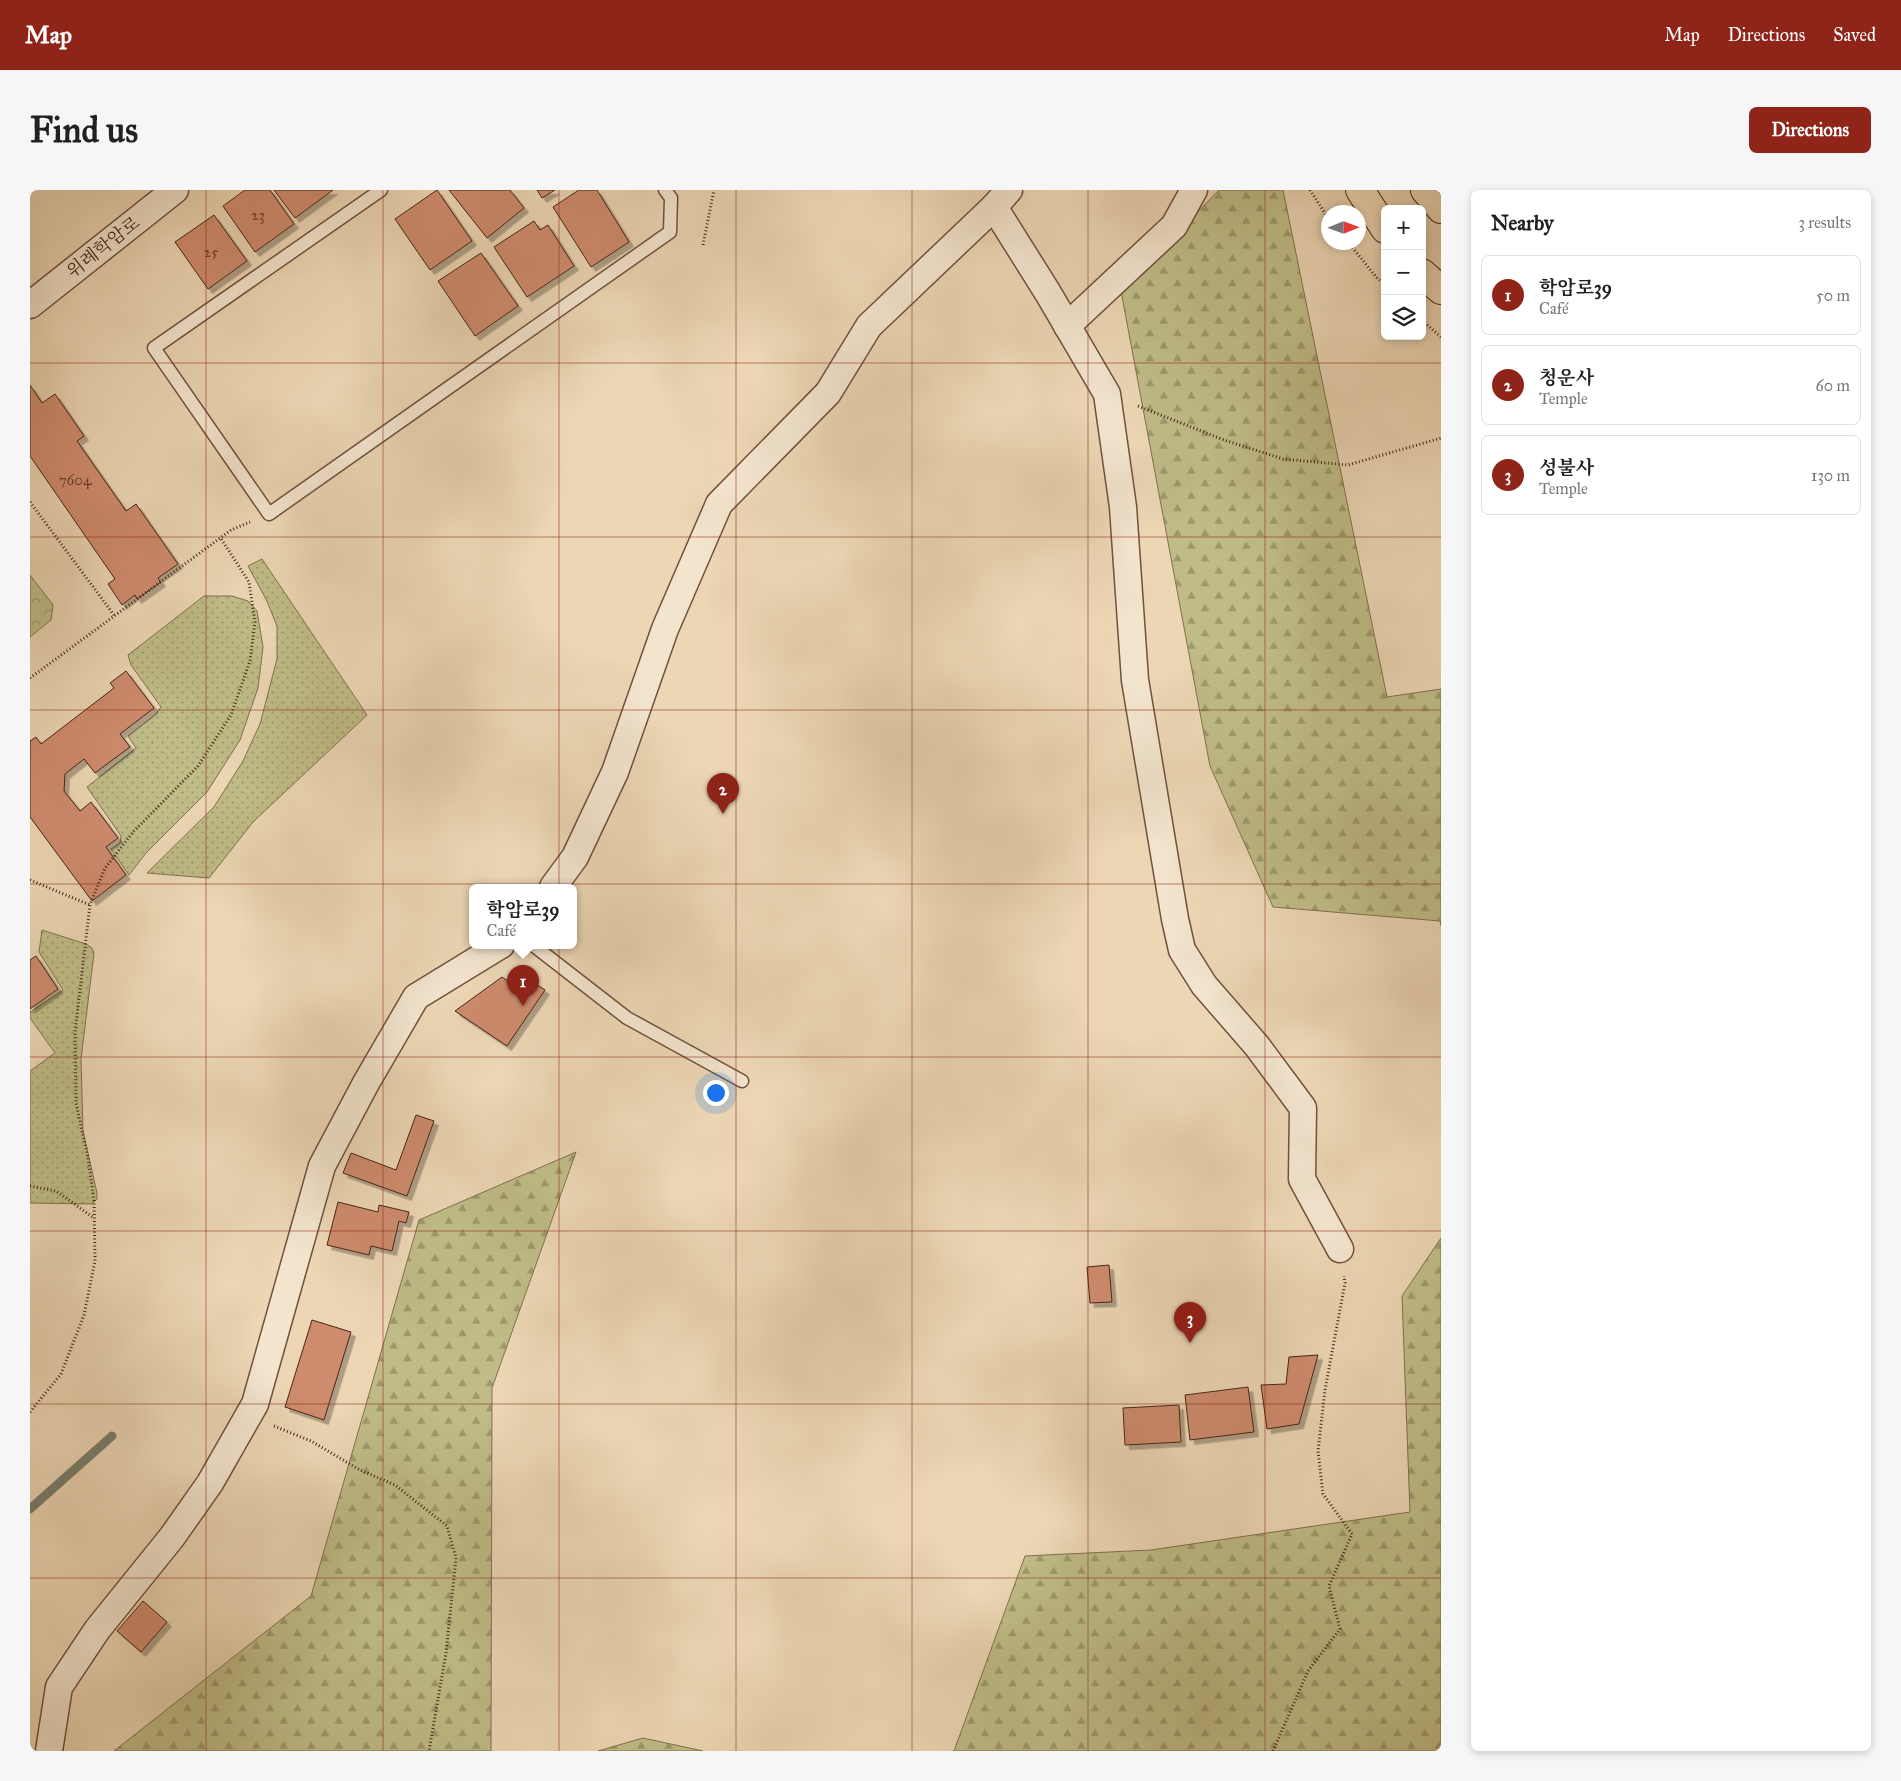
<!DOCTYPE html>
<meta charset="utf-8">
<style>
body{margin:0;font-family:"IM FELL Great Primer","Noto Serif KR",serif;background:#f6f6f6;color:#202124}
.controls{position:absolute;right:15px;top:15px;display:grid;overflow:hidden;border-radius:8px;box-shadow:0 2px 8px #0003}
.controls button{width:45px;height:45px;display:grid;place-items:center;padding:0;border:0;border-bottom:1px solid #e0e0e0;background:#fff;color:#202124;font:25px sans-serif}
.compass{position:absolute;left:1291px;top:15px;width:45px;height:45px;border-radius:50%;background:#fff;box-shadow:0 2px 8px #0003;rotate:89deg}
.you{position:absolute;left:685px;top:902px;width:18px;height:18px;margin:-12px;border:4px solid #fff;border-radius:50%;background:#1a73e8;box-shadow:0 0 0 8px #1a73e833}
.badge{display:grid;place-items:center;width:32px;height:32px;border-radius:50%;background:#8f2418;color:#fff;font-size:16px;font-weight:700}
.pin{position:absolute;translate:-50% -41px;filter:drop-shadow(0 1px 2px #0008)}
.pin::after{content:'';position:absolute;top:26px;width:18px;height:15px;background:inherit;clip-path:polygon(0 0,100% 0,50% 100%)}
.popup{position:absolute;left:439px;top:694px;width:108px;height:65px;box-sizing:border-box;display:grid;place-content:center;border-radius:8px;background:#fff;filter:drop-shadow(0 1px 4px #0005);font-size:16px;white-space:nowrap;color:#757577}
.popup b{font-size:19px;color:#202124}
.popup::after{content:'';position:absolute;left:50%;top:100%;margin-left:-10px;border:10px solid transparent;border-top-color:#fff}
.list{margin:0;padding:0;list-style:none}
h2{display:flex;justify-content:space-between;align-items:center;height:65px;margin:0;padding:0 20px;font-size:21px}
h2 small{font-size:16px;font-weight:400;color:#757577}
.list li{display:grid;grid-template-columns:32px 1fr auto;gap:15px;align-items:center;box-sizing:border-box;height:80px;margin:0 10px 10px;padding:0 10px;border:1px solid #e0e0e0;border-radius:8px}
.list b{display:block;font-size:19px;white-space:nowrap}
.list p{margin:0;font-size:16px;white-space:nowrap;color:#757577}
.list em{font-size:16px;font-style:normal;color:#757577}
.icon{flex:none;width:28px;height:28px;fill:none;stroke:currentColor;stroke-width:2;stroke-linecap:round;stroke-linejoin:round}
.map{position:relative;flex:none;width:1411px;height:1561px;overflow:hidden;border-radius:8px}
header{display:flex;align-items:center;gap:30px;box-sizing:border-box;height:70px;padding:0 25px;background:#8f2418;color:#fff}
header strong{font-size:24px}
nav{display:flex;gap:28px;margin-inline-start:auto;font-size:18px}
.intro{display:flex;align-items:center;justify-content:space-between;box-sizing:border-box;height:120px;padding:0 30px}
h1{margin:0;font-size:35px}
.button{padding:12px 22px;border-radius:8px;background:#8f2418;color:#fff;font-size:18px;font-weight:700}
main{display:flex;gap:30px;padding:0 30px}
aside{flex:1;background:#fff;border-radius:8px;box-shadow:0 2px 8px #0003}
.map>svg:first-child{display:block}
.forest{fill:url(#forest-firs);stroke:#82704e}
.park{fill:url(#park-crowns);stroke:#82704e}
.garden{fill:url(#garden-dots);stroke:#82704e}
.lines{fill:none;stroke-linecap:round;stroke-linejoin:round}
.stream{stroke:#787e6d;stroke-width:9}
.building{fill:#ce8b6e;stroke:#462515;filter:url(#shadow)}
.service-casing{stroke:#70513d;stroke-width:15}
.minor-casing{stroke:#70513d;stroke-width:29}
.primary-casing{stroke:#462515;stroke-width:30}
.path{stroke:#462515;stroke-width:3;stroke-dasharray:1 2.5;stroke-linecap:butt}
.service{stroke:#f3e4ce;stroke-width:12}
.minor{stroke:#f3e4ce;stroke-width:26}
.primary{stroke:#ecd6b4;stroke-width:28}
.grid{fill:none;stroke:#8f2418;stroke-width:1;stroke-opacity:0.55}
.labels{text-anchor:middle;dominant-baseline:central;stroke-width:5;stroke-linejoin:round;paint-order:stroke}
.number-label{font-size:15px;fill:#683e2b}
.street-label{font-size:18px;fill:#462515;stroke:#f3e4ce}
</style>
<header>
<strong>Map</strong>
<nav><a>Map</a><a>Directions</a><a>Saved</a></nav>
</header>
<div class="intro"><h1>Find us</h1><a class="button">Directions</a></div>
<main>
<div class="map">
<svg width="1411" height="1561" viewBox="0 0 1411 1561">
<defs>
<pattern id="forest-firs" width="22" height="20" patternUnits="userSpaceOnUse" patternTransform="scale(1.25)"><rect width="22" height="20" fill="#bfbc87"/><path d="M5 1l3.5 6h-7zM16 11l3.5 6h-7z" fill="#9d996d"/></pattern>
<pattern id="park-crowns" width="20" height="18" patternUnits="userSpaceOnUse" patternTransform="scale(1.25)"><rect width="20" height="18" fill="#bfbc87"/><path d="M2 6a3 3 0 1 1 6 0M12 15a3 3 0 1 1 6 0" fill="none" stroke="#9d996d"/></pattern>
<pattern id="garden-dots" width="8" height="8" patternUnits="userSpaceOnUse" patternTransform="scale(1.25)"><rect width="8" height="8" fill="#bfbc87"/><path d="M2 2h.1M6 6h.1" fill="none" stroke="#9d996d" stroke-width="1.8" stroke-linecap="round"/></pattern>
<filter id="shadow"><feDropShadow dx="4.5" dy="4.5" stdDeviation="0" flood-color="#0004"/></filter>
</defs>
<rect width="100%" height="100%" fill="#ecd6b4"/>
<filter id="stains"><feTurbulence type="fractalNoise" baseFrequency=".004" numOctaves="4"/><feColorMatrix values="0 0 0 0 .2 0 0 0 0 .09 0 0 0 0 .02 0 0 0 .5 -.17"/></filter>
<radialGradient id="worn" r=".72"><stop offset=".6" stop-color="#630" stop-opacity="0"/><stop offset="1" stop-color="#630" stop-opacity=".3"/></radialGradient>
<!-- forest -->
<g class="forest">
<polygon points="1189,0 1253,0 1357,507 1411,499 1411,736 1410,731 1243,717 1180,576 1091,101"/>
<polygon points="546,962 462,1198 461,1561 84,1561 281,1406 389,1030"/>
<polygon points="1411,1048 1411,1561 924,1561 995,1366 1121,1360 1380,1322 1372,1106"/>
<polygon points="613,1548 673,1561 568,1561"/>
</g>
<!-- park -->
<polygon class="park" points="0,385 23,415 21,430 0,447"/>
<!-- garden -->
<g class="garden">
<polygon points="232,369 337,525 223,632 179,688 117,683 184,617 213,571 230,534 247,469 247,436 237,411 218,376"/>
<polygon points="174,406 202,406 218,411 227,421 233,457 228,498 210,550 177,602 116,663 99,685 81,659 90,653 91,646 57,597 106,558 98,546 125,525 131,517 101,475 98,465"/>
<polygon points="12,740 56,754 62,758 64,763 51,869 53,941 67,1003 67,1009 62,1014 0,1013 0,881 25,863 0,828 0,822 33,800 9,762"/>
</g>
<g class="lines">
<!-- stream -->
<polyline class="stream" points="0,1319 82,1246"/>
</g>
<!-- building -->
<g class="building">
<polygon points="215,0 240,0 264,34 225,62 193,16"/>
<polygon points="244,0 303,0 265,28"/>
<polygon points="407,0 442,51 400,80 365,29"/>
<polygon points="419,0 480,0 494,18 457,48"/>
<polygon points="507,0 525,0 512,8"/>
<polygon points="549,0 567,0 599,52 561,77 523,17"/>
<polygon points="184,25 217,71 178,99 145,52"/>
<polygon points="504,31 510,40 518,35 544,76 497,107 464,57"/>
<polygon points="451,63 488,116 445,146 408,91"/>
<polygon points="0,195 12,213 25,204 54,246 47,251 96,321 106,314 148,374 128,388 131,392 107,409 105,405 92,415 78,394 85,389 0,266"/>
<polygon points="96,481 124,518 90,544 100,557 65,583 54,569 35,584 34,601 50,621 61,612 88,648 76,657 96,685 62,711 0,627 0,551 6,547 11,554 84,498 80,493"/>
<polygon points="6,766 28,799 0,819 0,770"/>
<polygon points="494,786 515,800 477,856 425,821 472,787 486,797"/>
<polygon points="386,925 404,931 377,1006 313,983 321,963 366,980"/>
<polygon points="308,1012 348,1022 349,1015 379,1022 376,1033 369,1031 362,1061 341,1056 339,1065 297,1055"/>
<polygon points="1079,1075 1082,1112 1060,1113 1057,1077"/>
<polygon points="282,1130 321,1142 294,1230 255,1217"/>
<polygon points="1288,1165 1269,1234 1237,1239 1231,1195 1256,1194 1259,1167"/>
<polygon points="1218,1197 1224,1242 1160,1250 1155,1205"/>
<polygon points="1149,1215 1151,1252 1095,1255 1093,1218"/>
<polygon points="113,1411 137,1432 111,1462 87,1441"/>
</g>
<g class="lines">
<!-- service casing -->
<g class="service-casing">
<g id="service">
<polyline points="351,0 124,158 239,324 640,42 641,8 635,0"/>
<polyline points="503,755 597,828 712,891"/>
</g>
</g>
<!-- minor casing -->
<g class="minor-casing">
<g id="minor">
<polyline points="964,17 1018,103 1077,204 1093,317 1105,490 1145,729 1152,760 1174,795 1227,856 1273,918 1272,989 1310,1059"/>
<polyline points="0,115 145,0"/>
<polyline points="1037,136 1144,36 1164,0"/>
<polyline points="523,697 545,667 585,582 635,439 689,314 798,203 839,136 964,17 979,0"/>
<polyline points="19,1561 29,1497 67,1440 142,1347 180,1293 225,1214 292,976 336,893 386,807 471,755"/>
</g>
</g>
<!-- primary casing -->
<g class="primary-casing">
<g id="primary">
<polyline points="1330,0 1355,39"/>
<polyline points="1395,0 1411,19"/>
<polyline points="1392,83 1411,100"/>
</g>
</g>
<!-- path -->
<g class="path">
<polyline points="1280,0 1298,28"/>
<polyline points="1318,52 1346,87 1355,95"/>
<polyline points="673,55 684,0"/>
<polyline points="1392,130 1411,147"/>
<polyline points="1108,216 1194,250 1253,269 1318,275 1411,248"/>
<polyline points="0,312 84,425"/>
<polyline points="0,488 201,340 220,332"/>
<polyline points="0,690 60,715"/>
<polyline points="0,996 26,1001 64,1028"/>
<polyline points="0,1222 31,1184 54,1125 65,1071 64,1010 58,968 46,913 45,842 60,715 75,678 104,641 168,576 201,525 220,471 225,432 219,392 190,347"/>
<polyline points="244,1236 281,1251 330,1280 365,1295 417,1336 426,1368 416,1463 399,1561"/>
<polyline points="1243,1561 1278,1481 1310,1439 1299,1396 1322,1344 1293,1304 1288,1261 1295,1200 1315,1093 1314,1086"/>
</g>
<!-- service -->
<use href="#service" class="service"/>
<!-- minor -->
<use href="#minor" class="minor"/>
<!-- primary -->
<use href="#primary" class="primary"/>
</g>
<!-- grid -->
<path class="grid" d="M176,0V1561M353,0V1561M529,0V1561M706,0V1561M882,0V1561M1058,0V1561M1235,0V1561M0,173H1411M0,347H1411M0,520H1411M0,694H1411M0,867H1411M0,1041H1411M0,1214H1411M0,1388H1411"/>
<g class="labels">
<!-- number labels -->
<g class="number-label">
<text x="228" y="25">23</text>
<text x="181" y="62">25</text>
<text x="45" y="290">7604</text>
</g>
<!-- street labels -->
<g class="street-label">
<text transform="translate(73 57) rotate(-38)">위례학암로</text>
</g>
</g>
<rect width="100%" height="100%" filter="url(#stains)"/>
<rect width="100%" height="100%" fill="url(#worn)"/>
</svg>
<div class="controls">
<button>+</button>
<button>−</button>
<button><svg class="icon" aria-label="layers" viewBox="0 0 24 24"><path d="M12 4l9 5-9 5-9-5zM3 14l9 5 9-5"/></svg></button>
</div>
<svg class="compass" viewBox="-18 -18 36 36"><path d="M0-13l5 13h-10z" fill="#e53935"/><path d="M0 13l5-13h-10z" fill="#757577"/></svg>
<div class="you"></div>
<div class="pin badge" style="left:493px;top:816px">1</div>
<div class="popup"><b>학암로39</b>Café</div>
<div class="pin badge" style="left:693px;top:624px">2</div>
<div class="pin badge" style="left:1160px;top:1153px">3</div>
</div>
<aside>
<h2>Nearby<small>3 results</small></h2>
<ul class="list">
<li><span class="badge">1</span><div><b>학암로39</b><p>Café</p></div><em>50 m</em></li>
<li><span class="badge">2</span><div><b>청운사</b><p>Temple</p></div><em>60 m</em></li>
<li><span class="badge">3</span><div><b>성불사</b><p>Temple</p></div><em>130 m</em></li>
</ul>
</aside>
</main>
